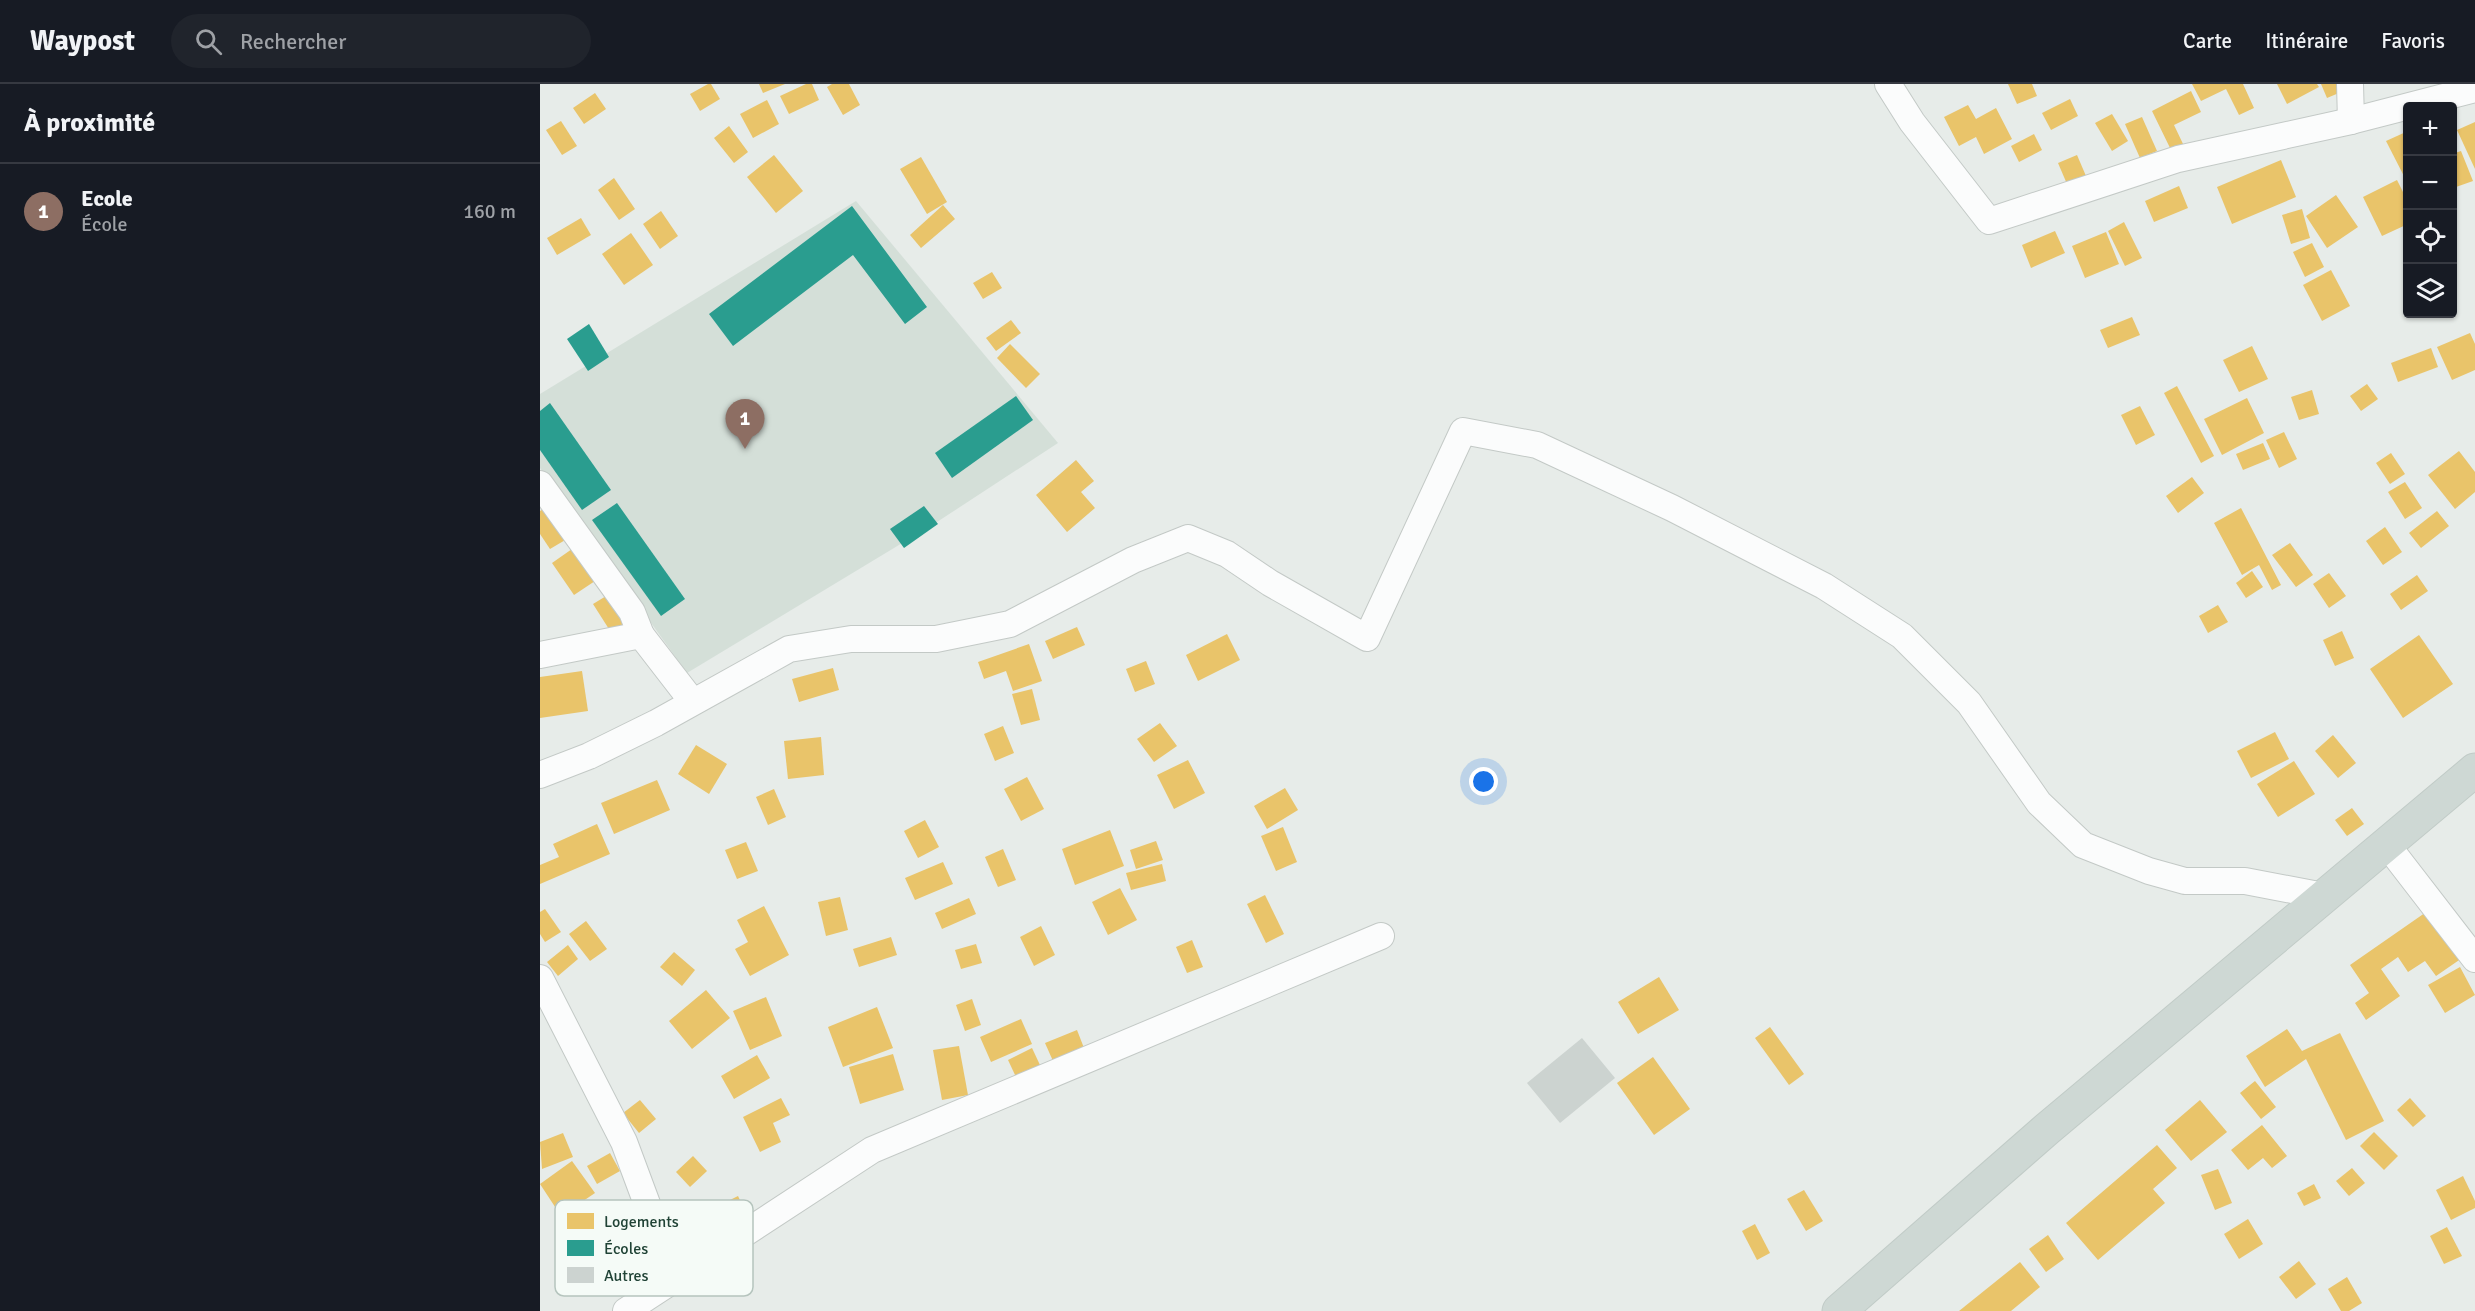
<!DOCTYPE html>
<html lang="fr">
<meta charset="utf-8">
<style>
body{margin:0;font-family:Signika,sans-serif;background:#20242c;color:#f1f3f6}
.controls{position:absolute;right:18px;top:18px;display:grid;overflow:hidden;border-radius:6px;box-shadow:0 2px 4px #0004}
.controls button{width:54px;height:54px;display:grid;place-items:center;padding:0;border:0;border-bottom:2px solid #363941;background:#171b24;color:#f1f3f6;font:30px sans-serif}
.you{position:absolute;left:944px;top:698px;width:21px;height:21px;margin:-15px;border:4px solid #fff;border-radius:50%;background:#1a73e8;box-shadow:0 0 0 9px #1a73e833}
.badge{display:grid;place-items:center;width:39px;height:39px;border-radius:50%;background:#667e75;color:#fff;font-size:20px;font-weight:700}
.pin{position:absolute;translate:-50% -50px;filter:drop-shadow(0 2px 3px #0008)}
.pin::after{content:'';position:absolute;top:32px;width:21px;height:18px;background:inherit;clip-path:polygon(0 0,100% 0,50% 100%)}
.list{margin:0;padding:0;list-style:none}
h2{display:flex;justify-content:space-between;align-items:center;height:78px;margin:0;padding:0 24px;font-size:26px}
h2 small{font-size:20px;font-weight:400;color:#9ea1a6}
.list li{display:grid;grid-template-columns:39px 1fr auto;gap:18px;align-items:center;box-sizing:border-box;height:96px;padding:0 24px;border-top:2px solid #363941}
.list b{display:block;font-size:22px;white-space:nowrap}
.list p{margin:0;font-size:20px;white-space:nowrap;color:#9ea1a6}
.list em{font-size:20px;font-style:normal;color:#9ea1a6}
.icon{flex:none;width:33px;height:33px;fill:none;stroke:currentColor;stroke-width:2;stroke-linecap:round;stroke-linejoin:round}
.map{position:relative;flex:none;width:1935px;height:1227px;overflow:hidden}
header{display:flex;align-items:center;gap:36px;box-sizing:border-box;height:84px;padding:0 30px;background:#171b24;border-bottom:2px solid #363941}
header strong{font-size:28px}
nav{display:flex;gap:33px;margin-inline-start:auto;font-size:21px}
.search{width:420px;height:54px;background:#20242c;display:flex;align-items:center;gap:15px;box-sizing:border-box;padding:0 21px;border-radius:33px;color:#9ea1a6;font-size:22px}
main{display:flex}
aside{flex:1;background:#171b24}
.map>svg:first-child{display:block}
.built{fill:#d4dfd8}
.homes{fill:#e9c46a}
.schools{fill:#2a9d8f}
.building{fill:#ccd3d0}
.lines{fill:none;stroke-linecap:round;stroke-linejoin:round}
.minor-casing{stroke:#c3c9c6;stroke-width:28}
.primary-casing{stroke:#c1cbc7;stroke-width:35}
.minor{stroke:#fbfcfc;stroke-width:26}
.primary{stroke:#ced8d4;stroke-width:33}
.key{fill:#f5fbf7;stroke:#b5c4bd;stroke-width:1.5}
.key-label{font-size:16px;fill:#204336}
</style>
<header>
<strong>Waypost</strong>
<div class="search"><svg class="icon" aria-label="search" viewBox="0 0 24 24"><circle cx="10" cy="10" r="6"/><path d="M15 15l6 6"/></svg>Rechercher</div>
<nav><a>Carte</a><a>Itinéraire</a><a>Favoris</a></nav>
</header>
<main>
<aside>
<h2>À proximité<small></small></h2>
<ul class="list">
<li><span class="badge" style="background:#8d6e63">1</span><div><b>Ecole</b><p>École</p></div><em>160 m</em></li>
</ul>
</aside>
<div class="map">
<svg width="1935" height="1227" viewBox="0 0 1935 1227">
<rect width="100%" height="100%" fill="#e7ece9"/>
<!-- built -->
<polygon class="built" points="316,117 518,359 397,438 147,589 0,384 0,310"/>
<!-- homes -->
<g class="homes">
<polygon points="168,0 171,0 180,15 160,27 150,10"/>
<polygon points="219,0 245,0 223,9"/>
<polygon points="266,0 272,0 279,16 249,30 240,12"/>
<polygon points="292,0 309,0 320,21 303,31 287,3"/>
<polygon points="1468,0 1492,0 1497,12 1477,20"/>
<polygon points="1652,0 1703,0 1714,24 1699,31 1686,5 1661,17"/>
<polygon points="1737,0 1777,0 1779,3 1747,20"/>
<polygon points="1781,0 1803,0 1806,6 1787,14"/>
<polygon points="1651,7 1661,28 1634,41 1644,62 1632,68 1612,27"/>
<polygon points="55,9 66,25 44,40 33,24"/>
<polygon points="1530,15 1538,32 1511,46 1502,29"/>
<polygon points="227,16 239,40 213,54 200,30"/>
<polygon points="1428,21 1436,35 1456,24 1472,55 1444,70 1436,53 1419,62 1404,33"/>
<polygon points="1572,30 1588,57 1572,67 1555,39"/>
<polygon points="1602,33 1617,67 1600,74 1585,40"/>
<polygon points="21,37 37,62 22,71 6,46"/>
<polygon points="1935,38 1935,85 1917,46"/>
<polygon points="189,42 208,68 194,79 174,54"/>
<polygon points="1868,47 1868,100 1846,57"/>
<polygon points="1494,50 1502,66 1479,78 1471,62"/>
<polygon points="1921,67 1933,97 1916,103 1912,94 1912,70"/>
<polygon points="234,71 263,107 236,129 207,93"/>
<polygon points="1537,71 1549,99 1530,107 1518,79"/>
<polygon points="381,73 407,118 387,130 360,85"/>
<polygon points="1741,76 1756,113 1692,140 1677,103"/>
<polygon points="74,94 95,125 79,136 58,106"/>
<polygon points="1857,96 1868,118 1868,140 1842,152 1823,113"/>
<polygon points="1639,102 1648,124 1614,138 1605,117"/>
<polygon points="1796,111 1818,143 1787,164 1766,132"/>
<polygon points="403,121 415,135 381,164 370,151"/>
<polygon points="1762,125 1770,154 1751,160 1742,131"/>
<polygon points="121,127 138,152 120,165 103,140"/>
<polygon points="41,134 51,151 17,171 7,154"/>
<polygon points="1584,138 1602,174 1585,182 1568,147"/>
<polygon points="1515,147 1525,169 1491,184 1482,161"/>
<polygon points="1566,148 1579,180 1545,194 1532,162"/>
<polygon points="91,149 113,181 84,201 62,170"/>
<polygon points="1772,159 1784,183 1765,193 1753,168"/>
<polygon points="1791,186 1810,222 1782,237 1763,201"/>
<polygon points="452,188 462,204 443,215 433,199"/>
<polygon points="1592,233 1600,251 1568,264 1560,246"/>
<polygon points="471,236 481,249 456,267 446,254"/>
<polygon points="1930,249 1935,260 1935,286 1912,296 1897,263"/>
<polygon points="470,260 500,290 486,304 457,274"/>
<polygon points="1712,262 1728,295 1699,308 1683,276"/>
<polygon points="1891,264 1898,283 1858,298 1851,279"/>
<polygon points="1827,300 1838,315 1821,327 1810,312"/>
<polygon points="1637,302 1674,372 1661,379 1624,309"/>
<polygon points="1772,306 1779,330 1759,336 1751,313"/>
<polygon points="1707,314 1724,349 1682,371 1664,335"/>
<polygon points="1600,322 1615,351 1596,361 1581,331"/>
<polygon points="1744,348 1757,375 1739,384 1726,356"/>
<polygon points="1723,359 1730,375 1703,386 1696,370"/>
<polygon points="1919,367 1935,388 1935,408 1915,425 1888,391"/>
<polygon points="1851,369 1865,390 1850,400 1836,379"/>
<polygon points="536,376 554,397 541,408 555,424 527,448 496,411"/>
<polygon points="1652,393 1664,409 1638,429 1626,412"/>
<polygon points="1865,398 1882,424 1865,435 1848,408"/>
<polygon points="12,420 32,452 10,465 0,450 0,427"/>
<polygon points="1701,424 1741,501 1732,506 1719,481 1702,491 1674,439"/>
<polygon points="1897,427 1909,442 1881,464 1869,449"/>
<polygon points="1845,443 1862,468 1843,481 1826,457"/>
<polygon points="42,458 64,491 34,511 12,479"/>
<polygon points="1750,459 1773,491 1756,503 1732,471"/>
<polygon points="1712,487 1723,503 1706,514 1696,499"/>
<polygon points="1789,489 1806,512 1789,524 1773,500"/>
<polygon points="1877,491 1888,507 1861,526 1850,510"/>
<polygon points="76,506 96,540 74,553 53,520"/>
<polygon points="1678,521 1688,538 1668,549 1659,532"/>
<polygon points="537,543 545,561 513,575 505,557"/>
<polygon points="1802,547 1814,574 1795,582 1783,556"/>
<polygon points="687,550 700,576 658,597 646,571"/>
<polygon points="1879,551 1913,600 1863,634 1830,585"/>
<polygon points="489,560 502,597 473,607 466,587 444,595 438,578"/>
<polygon points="606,577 615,600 595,608 586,585"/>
<polygon points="293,584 299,606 259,618 252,595"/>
<polygon points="42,587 48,627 0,634 0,593"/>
<polygon points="492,605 500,636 481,641 472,610"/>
<polygon points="620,639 637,662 614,678 597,655"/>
<polygon points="463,642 474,669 455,677 444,650"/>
<polygon points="1735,648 1749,675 1711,694 1697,667"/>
<polygon points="1793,651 1816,679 1798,694 1775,667"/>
<polygon points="281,653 284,691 248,695 244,657"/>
<polygon points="156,661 187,680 169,710 138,690"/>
<polygon points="648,676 665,709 634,725 617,691"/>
<polygon points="1754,677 1775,710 1738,733 1717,700"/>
<polygon points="487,693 504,725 481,737 464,705"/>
<polygon points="117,696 130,726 74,750 61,719"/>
<polygon points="745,704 758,726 727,745 714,722"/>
<polygon points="234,705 246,733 228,741 216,713"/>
<polygon points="1812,724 1824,740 1807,752 1795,736"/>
<polygon points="385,736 399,763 378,774 364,747"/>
<polygon points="57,740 70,770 0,800 0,781 19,773 13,760"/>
<polygon points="743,743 757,778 736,787 721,752"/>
<polygon points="570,746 584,782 535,801 522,765"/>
<polygon points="616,757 623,776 596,785 590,766"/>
<polygon points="206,758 218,787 197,795 185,766"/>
<polygon points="463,765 476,796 458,803 445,773"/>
<polygon points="403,778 413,800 375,816 365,794"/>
<polygon points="622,780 626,797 591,806 586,789"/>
<polygon points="580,804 597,836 568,851 552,818"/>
<polygon points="725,811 744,850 726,859 707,820"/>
<polygon points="300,813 308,846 286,852 278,818"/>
<polygon points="429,814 436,830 402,845 395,829"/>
<polygon points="224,822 249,871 210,892 195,865 208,858 197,836"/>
<polygon points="1892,824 1925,872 1896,892 1885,877 1868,888 1858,873 1841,885 1860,912 1826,936 1815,919 1829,909 1810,881"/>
<polygon points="5,825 21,848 5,858 0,850 0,828"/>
<polygon points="46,837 67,865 50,877 29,850"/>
<polygon points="501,842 515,871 494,882 480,853"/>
<polygon points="351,853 357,871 319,883 313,865"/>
<polygon points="652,856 663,883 647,889 636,863"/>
<polygon points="436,860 442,879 421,885 415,866"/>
<polygon points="28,861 38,875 18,892 7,878"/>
<polygon points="134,868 155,886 142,902 120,883"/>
<polygon points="1920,883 1935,911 1905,929 1888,901"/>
<polygon points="1119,893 1139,926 1098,950 1078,918"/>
<polygon points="166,906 190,934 152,965 129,937"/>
<polygon points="226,913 242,952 210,966 193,927"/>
<polygon points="432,915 441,941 425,947 416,921"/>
<polygon points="337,923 353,964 303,983 288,943"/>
<polygon points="481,935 492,960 451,978 440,953"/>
<polygon points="1230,943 1264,990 1249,1001 1215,954"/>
<polygon points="1747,945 1762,967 1800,949 1844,1037 1806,1056 1766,975 1725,1003 1706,972"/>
<polygon points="537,946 544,964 513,977 505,959"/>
<polygon points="419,962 428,1011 402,1016 393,966"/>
<polygon points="492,964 500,981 476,993 468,976"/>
<polygon points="353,970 364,1006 320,1020 309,983"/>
<polygon points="217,971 230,994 194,1015 181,992"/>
<polygon points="1113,973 1150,1025 1114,1051 1077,999"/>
<polygon points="1715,997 1736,1023 1721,1035 1700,1009"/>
<polygon points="241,1014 250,1031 233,1039 241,1058 220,1068 203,1033"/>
<polygon points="1870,1014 1886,1032 1873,1043 1857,1026"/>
<polygon points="100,1016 116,1035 99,1049 83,1029"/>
<polygon points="1660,1016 1687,1048 1651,1077 1625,1046"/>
<polygon points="1722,1041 1747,1072 1732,1084 1723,1074 1708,1086 1691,1066"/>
<polygon points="1834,1048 1858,1072 1844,1086 1820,1062"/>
<polygon points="23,1049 33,1073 2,1085 0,1058"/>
<polygon points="1617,1061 1637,1084 1613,1105 1625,1119 1558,1176 1526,1139"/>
<polygon points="70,1069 80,1087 57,1100 47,1082"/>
<polygon points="153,1072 167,1087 150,1103 136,1088"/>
<polygon points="32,1077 55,1109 21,1132 0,1100"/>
<polygon points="1812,1084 1825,1099 1809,1112 1796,1097"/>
<polygon points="1678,1085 1692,1119 1675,1126 1661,1091"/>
<polygon points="1923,1092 1935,1117 1935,1124 1911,1136 1896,1106"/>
<polygon points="1774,1100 1781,1114 1764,1122 1757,1109"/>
<polygon points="1264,1106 1283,1137 1266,1147 1247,1115"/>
<polygon points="198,1112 206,1129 180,1142 172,1125"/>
<polygon points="1708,1135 1723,1160 1699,1175 1684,1150"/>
<polygon points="1215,1140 1230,1169 1217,1176 1202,1147"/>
<polygon points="1907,1143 1922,1172 1904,1180 1890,1152"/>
<polygon points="1508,1151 1524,1175 1506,1188 1489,1165"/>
<polygon points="1759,1177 1776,1200 1756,1215 1739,1193"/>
<polygon points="1480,1178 1500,1203 1471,1227 1419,1227"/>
<polygon points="1807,1193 1822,1219 1809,1227 1801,1227 1788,1205"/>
</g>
<!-- schools -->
<g class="schools">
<polygon points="312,122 387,223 365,240 313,171 193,262 169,230"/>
<polygon points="49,240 69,273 48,287 27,255"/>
<polygon points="476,312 493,336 412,394 395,369"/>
<polygon points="10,319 71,406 42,426 0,366 0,327"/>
<polygon points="77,419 145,515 121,532 52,436"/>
<polygon points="384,422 398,440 364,464 350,445"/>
</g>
<!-- building -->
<polygon class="building" points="1042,954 1075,994 1020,1039 987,999"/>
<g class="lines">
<!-- minor casing -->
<g class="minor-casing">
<g id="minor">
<polyline points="1348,0 1372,38 1449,137 1638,75 1811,37 1935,5"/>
<polyline points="1810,0 1811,37"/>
<polyline points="0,400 92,528 101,551"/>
<polyline points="0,571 101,551 152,617"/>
<polyline points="0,691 49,672 116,639 249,565 311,555 396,555 470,540 593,476 648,454 687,470 730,499 827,554 923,347 997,361 1132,424 1284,502 1362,552 1429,619 1499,719 1543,761 1609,787 1645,797 1705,797 1784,812"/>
<polyline points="1847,761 1935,875"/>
<polyline points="0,894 84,1058 116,1144 117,1168 110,1210"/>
<polyline points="86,1227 332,1066 841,852"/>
</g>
</g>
<!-- primary casing -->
<g class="primary-casing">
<polyline id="primary" points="1299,1227 1507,1045 1935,686"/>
</g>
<!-- minor -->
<use href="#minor" class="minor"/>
<!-- primary -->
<use href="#primary" class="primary"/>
</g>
<!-- legend -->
<rect x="15" y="1116" width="198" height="96" rx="9" class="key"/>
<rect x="27" y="1129" width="27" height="16" fill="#e9c46a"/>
<rect x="27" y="1156" width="27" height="16" fill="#2a9d8f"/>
<rect x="27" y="1183" width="27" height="16" fill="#ccd3d0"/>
<g class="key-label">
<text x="64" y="1143">Logements</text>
<text x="64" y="1170">Écoles</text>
<text x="64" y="1197">Autres</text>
</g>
</svg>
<div class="controls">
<button>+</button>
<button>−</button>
<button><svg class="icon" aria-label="locate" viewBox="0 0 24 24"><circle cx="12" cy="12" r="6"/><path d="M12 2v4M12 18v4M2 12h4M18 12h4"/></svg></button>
<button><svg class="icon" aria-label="layers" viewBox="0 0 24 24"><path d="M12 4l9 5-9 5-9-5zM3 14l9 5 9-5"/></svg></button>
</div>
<div class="you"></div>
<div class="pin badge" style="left:205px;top:365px;background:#8d6e63">1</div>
</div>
</main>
